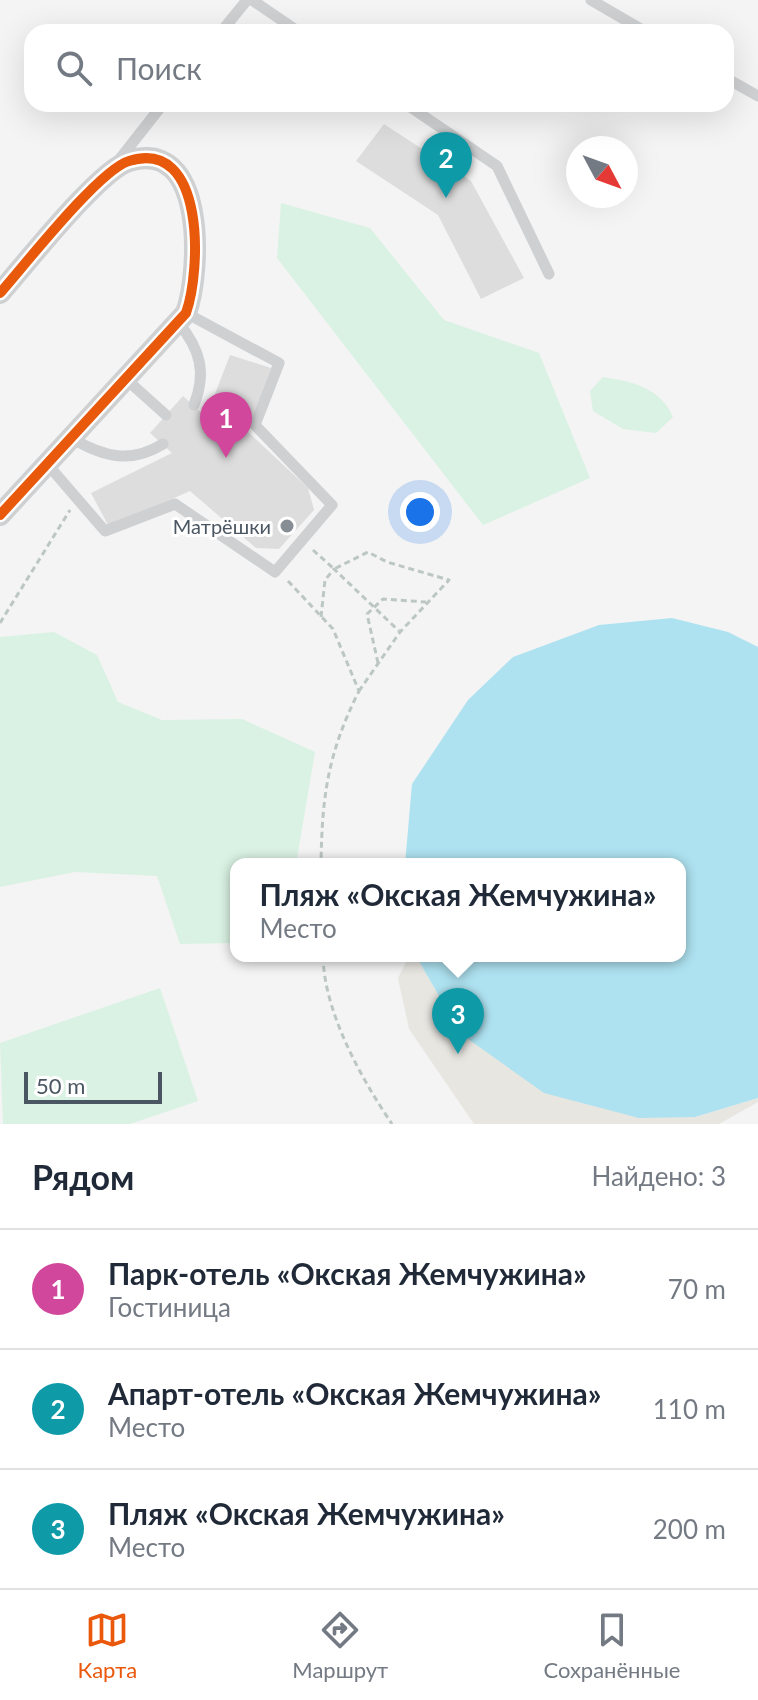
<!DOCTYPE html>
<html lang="ru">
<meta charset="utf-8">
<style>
body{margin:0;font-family:Lato,sans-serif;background:#f2f2f3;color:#1f2937}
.compass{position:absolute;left:566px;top:136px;width:72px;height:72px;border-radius:50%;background:#fff;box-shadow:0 8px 32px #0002;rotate:131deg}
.scale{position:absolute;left:24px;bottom:20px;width:138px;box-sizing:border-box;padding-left:8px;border:4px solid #4a5661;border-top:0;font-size:22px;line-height:28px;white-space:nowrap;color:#4a5661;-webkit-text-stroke:6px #fff;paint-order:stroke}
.you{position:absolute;left:420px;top:512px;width:28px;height:28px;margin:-20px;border:6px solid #fff;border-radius:50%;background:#1a73e8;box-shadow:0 0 0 12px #1a73e833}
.badge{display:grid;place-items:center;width:52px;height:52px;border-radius:50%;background:#ea580c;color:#fff;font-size:26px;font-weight:700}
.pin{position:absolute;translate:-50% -66px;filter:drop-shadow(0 2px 4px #0008)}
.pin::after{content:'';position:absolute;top:42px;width:28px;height:24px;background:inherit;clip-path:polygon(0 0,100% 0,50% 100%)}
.popup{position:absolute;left:230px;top:858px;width:456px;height:104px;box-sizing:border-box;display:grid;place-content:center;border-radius:16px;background:#fff;filter:drop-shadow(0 2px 6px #0005);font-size:26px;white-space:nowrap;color:#747a83}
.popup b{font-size:30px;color:#1f2937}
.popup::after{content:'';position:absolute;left:50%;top:100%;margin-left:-16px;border:16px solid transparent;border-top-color:#fff}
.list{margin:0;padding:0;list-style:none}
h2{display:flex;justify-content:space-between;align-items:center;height:104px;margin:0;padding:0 32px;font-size:34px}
h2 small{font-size:26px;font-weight:400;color:#747a83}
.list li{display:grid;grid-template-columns:52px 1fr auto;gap:24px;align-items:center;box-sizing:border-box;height:120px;padding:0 32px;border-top:2px solid #e0e1e3}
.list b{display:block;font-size:30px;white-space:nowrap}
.list p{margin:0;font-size:26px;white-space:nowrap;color:#747a83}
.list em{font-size:26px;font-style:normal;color:#747a83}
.icon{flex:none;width:44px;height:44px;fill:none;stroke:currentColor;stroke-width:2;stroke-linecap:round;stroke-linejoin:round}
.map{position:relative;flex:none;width:758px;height:1124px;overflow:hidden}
.search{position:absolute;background:#fff;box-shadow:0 8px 32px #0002;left:24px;right:24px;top:24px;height:88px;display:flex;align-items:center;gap:20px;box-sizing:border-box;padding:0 28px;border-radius:24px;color:#747a83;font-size:30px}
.sheet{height:464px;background:#fff}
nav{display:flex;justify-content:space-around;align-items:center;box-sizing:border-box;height:112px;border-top:2px solid #e0e1e3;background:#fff;font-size:22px;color:#747a83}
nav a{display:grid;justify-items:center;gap:4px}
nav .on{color:#ea580c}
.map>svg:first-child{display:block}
.green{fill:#d9f2e3}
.sand{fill:#e7e6e1}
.water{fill:#aee2f0}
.building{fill:#ddddde}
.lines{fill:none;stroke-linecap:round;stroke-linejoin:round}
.path{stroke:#bcc7c4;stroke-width:3;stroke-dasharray:6 4;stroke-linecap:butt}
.service{stroke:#ced0d2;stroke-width:11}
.minor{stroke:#ced0d2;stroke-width:22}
.cycleway-casing{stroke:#fff;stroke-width:15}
.cycleway{stroke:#e8590c;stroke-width:10}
.poi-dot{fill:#868d94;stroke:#fff;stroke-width:3}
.labels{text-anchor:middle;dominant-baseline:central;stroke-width:6;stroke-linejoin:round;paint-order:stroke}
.poi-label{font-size:20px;fill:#4a5661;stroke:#fff;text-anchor:end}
</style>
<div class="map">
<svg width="758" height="1124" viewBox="0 0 758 1124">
<rect width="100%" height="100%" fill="#f4f4f4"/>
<!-- green -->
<g class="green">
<polygon points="281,203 370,228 444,320 539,353 590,478 483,525 277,258"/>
<path d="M603,377C634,382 659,387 673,417L656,433L623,429L593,411L590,391Z"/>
<polygon points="54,632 97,655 118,702 162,720 242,719 315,752 296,864 236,864 236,943 180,944 157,876 75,872 0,887 0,637"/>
<polygon points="160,988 198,1101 130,1124 3,1124 0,1043"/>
</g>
<!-- sand -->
<polygon class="sand" points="409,956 416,956 461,1033 695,1117 758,1098 758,1102 719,1124 474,1124 409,1029 398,978"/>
<!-- water -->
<polygon class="water" points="672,618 728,632 758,647 758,1098 695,1117 639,1118 544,1093 461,1034 416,956 680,956 680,864 405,864 412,784 468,700 513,657 599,625"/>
<!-- building -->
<g class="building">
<polygon points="384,124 471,181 524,278 481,299 438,215 356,161"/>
<polygon points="230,355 271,368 247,431 308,488 314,510 279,549 256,548 190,491 109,527 91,493 172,453 150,433 183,396 206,417"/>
</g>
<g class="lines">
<!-- path -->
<g class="path">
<polyline points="313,550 334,569 368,552 387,562 449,580 400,632 359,691"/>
<path d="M288,581L333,629L359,691C328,753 322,795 321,864"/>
<polyline points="321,617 325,580 334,569 399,631"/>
<polyline points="0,623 70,510"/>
<polyline points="378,663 367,614 383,599 426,602"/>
<path d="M323,956C324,1012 361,1078 392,1124"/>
</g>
<!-- service -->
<g class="service">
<polyline points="252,0 299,32"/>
<polyline points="591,0 646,32"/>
<polyline points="221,32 247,0"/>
<polyline points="726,78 758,96"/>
<polyline points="406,104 497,166 549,274"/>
<polyline points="119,160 163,104"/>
<path d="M178,322C200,349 207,372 194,405"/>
<polyline points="127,380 166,415"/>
<path d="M73,439C104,457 131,464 163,444"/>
<polyline points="49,466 105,531 175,504 275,572 332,505 255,425 279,363 186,313"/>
</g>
<!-- minor -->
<path class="minor" d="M0,293C24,266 99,170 129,161C206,137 201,271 186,313L0,515"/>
<!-- cycleway casing -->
<g class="cycleway-casing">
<path id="cycleway" d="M0,293C24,266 99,170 129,161C206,137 201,271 186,313L0,515"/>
</g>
<!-- cycleway -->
<use href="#cycleway" class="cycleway"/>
</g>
<!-- markers -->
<circle class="poi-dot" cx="287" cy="526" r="8"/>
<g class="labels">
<!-- poi labels -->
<g class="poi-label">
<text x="271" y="526">Матрёшки</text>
</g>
</g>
</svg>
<svg class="compass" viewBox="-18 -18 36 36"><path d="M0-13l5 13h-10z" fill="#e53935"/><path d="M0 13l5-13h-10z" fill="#747a83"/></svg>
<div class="scale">50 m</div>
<div class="you"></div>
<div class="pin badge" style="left:226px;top:458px;background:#d1479c">1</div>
<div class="pin badge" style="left:446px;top:198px;background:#0f9aa8">2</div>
<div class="pin badge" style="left:458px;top:1054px;background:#0f9aa8">3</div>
<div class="popup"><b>Пляж «Окская Жемчужина»</b>Место</div>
<div class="search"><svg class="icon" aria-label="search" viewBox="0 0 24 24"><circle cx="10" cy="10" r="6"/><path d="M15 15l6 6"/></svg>Поиск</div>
</div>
<section class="sheet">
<h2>Рядом<small>Найдено: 3</small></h2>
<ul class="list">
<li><span class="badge" style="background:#d1479c">1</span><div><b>Парк-отель «Окская Жемчужина»</b><p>Гостиница</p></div><em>70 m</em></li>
<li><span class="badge" style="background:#0f9aa8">2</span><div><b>Апарт-отель «Окская Жемчужина»</b><p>Место</p></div><em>110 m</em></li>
<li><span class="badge" style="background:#0f9aa8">3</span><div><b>Пляж «Окская Жемчужина»</b><p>Место</p></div><em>200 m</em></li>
</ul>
</section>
<nav>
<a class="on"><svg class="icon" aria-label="map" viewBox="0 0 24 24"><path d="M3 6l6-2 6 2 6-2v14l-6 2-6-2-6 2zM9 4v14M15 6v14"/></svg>Карта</a>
<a><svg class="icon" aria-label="directions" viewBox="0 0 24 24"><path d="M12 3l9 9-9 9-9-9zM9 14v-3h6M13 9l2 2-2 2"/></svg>Маршрут</a>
<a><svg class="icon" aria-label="saved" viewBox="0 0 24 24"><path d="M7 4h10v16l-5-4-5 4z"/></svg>Сохранённые</a>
</nav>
